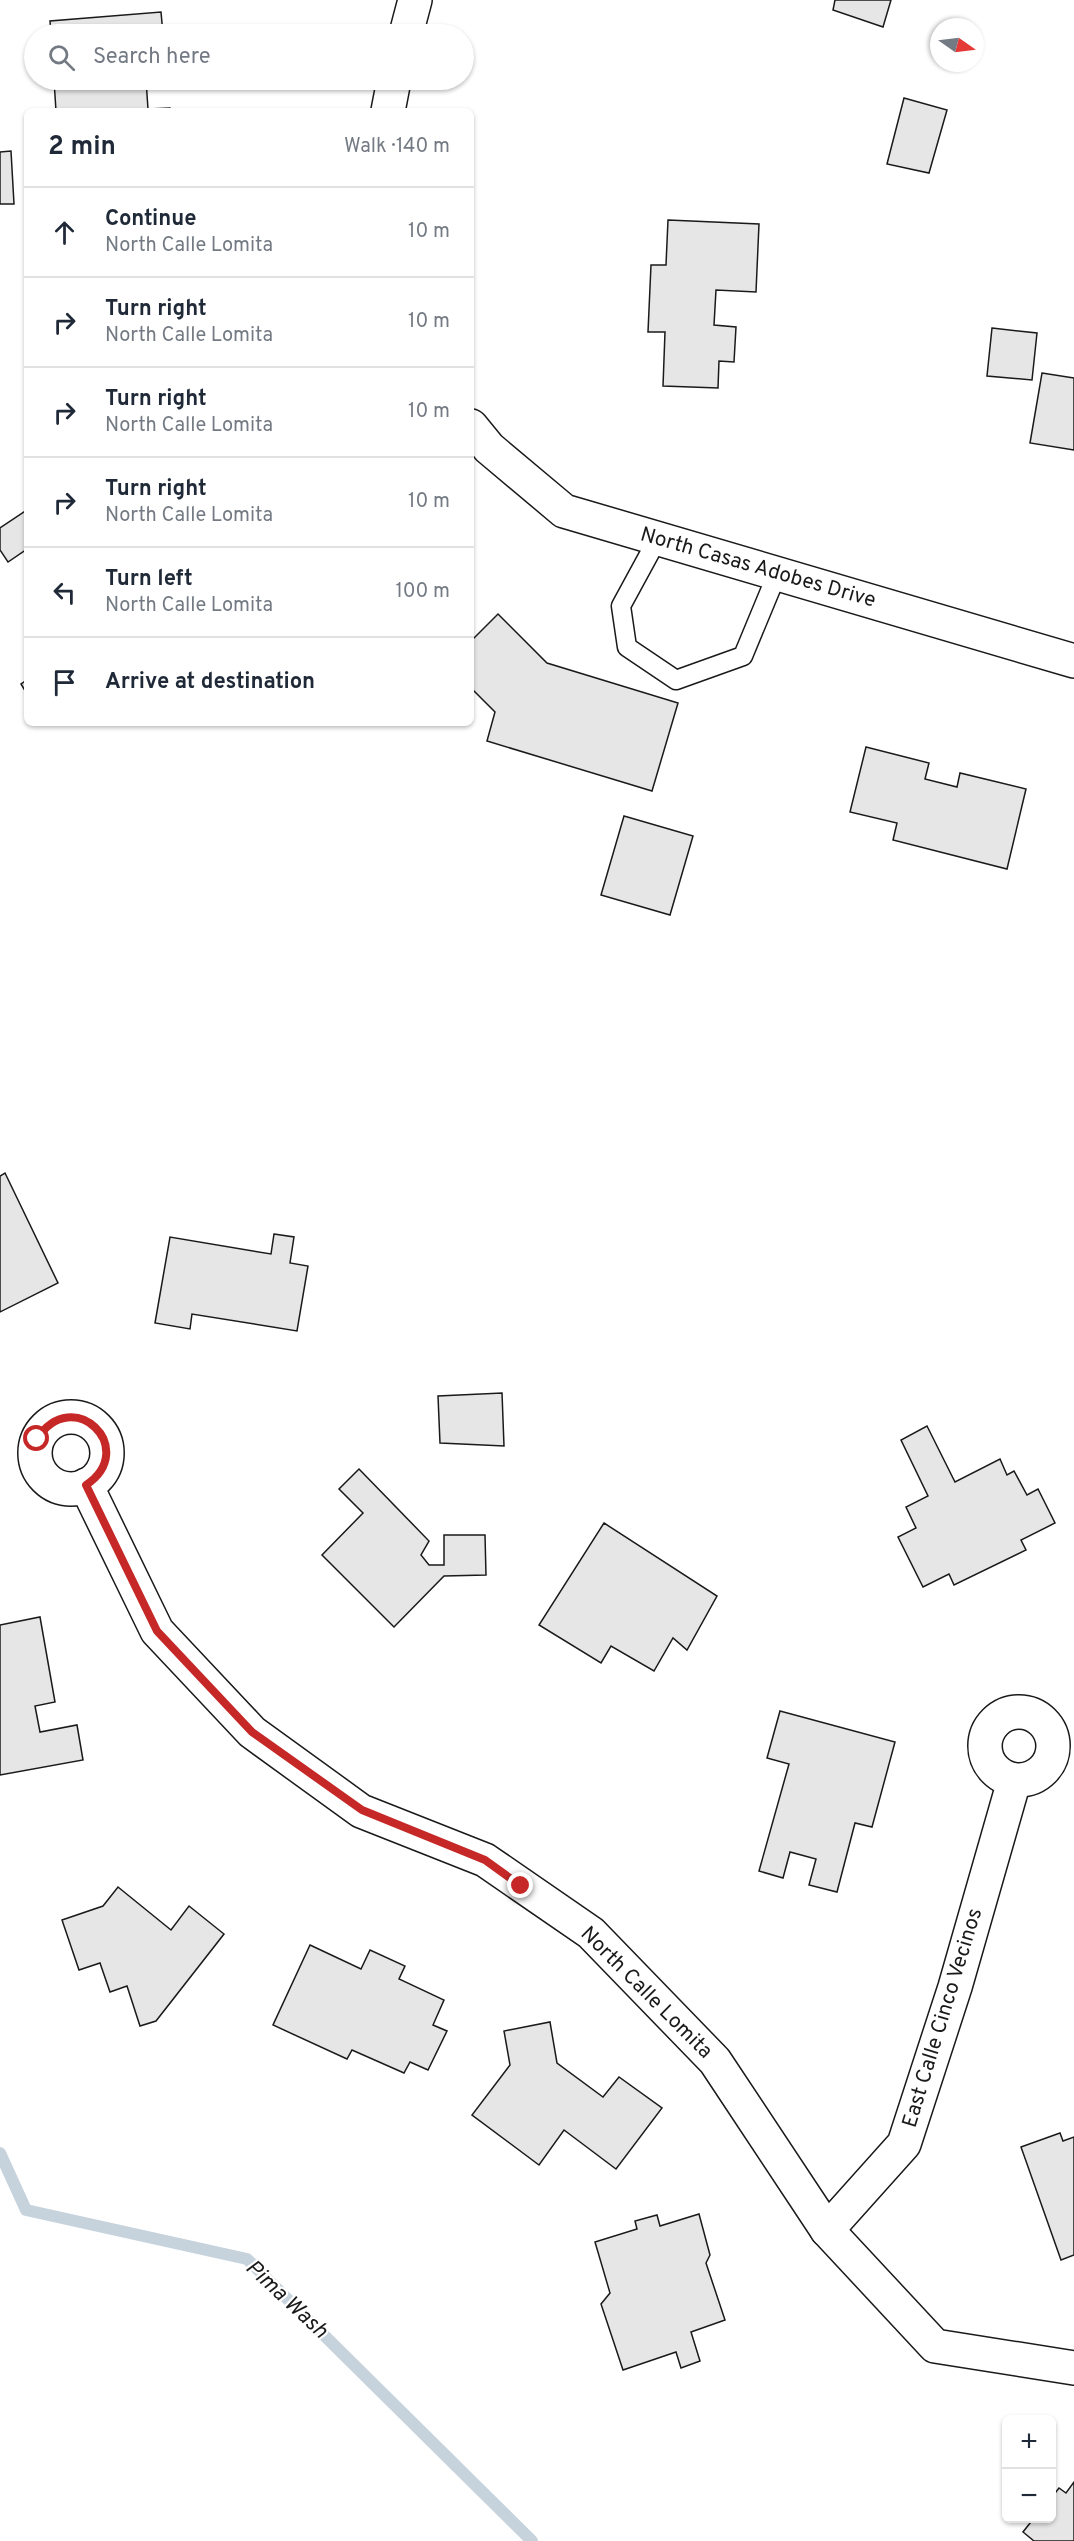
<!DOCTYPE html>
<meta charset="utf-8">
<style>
body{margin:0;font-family:Overpass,sans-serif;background:#f6f6f7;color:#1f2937}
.controls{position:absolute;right:18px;bottom:18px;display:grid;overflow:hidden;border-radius:9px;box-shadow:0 2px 4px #0004}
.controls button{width:54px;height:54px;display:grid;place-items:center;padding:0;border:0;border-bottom:2px solid #e0e1e3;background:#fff;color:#1f2937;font:30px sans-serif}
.compass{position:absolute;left:930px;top:18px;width:54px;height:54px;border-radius:50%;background:#fff;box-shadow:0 2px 4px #0004;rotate:104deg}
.stop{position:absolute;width:18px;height:18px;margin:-14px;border:4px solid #c62828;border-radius:50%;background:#fff}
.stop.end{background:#c62828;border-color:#fff;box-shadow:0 2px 6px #0008}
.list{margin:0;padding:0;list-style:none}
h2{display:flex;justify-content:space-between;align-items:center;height:78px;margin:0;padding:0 24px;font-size:26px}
h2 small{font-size:20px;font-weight:400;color:#747a83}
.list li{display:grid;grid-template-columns:39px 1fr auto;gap:18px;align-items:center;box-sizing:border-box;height:90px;padding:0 24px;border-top:2px solid #e0e1e3}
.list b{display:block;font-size:22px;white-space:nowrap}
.list p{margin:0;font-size:20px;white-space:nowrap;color:#747a83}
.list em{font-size:20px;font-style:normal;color:#747a83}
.icon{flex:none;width:33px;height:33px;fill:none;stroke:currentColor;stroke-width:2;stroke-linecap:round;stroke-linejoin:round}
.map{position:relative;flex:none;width:1074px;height:2541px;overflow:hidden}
.search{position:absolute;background:#fff;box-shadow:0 2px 4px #0004;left:24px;top:24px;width:450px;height:66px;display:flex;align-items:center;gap:15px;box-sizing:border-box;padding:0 21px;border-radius:33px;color:#747a83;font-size:22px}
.panel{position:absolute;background:#fff;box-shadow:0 2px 4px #0004;left:24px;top:108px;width:450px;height:618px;border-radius:9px}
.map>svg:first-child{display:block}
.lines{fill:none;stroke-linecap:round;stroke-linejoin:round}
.stream{stroke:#c6d2dc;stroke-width:12}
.building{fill:#e6e6e6;stroke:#1a1a1a;stroke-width:1.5}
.lane-casing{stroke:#1a1a1a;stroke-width:21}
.street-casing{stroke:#1a1a1a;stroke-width:36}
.lane{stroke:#fff;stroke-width:18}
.street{stroke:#fff;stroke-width:33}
.route{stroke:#c62828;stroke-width:8}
.labels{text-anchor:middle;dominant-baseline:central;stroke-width:4.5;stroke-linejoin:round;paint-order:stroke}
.street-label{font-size:21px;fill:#1a1a1a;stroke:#fff}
.water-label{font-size:22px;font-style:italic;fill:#1a1a1a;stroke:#fff}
</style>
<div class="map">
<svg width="1074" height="2541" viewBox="0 0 1074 2541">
<rect width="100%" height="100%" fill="#fff"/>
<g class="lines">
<!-- stream -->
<polyline class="stream" points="0,2153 26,2210 247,2259 532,2541"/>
</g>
<!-- building -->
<g class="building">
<polygon points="835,0 891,0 883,27 833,10"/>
<polygon points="161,12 163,34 51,34 50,21"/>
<polygon points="54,80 146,80 148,109 170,108 171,111 56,111"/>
<polygon points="904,98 947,110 929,173 887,164"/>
<polygon points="11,151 14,204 0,204 0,152"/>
<polygon points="668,220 759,224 756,292 716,290 714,325 736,327 734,362 719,361 718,388 663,386 665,332 648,332 651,265 666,265"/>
<polygon points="992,328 1037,333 1032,380 987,376"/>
<polygon points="1042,373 1074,378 1074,450 1030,443"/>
<polygon points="27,510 27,549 8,562 0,550 0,528"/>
<polygon points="498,614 547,663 678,703 652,791 487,741 495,712 471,688 471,641"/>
<polygon points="27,680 27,694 21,684"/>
<polygon points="866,747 929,763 925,779 957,787 960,773 1026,789 1007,869 893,840 897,823 850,812"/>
<polygon points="624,816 693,836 670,915 601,895"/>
<polygon points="5,1173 58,1283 0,1312 0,1176"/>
<polygon points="274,1234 294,1237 290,1263 308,1266 297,1331 192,1314 190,1329 155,1323 170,1237 271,1254"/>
<polygon points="502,1393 504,1446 440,1443 438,1396"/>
<polygon points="927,1426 955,1482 1000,1459 1007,1475 1014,1471 1027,1495 1038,1489 1055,1523 1021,1540 1026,1550 954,1585 949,1574 923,1587 898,1537 916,1528 906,1507 928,1496 901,1440"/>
<polygon points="359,1469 429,1541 421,1555 429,1565 444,1565 444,1535 485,1535 486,1575 444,1576 394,1627 322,1555 363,1513 339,1489"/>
<polygon points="604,1523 717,1596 687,1650 673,1638 654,1671 611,1646 601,1663 539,1625"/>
<polygon points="40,1617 55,1702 35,1706 40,1732 77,1725 83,1760 0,1775 0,1625"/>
<polygon points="780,1711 895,1742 872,1827 855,1823 837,1892 809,1885 816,1859 790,1852 783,1878 759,1871 789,1764 767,1758"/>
<polygon points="118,1887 171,1930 189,1906 224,1934 156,2021 140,2026 127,1986 110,1992 100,1963 79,1970 62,1920 103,1906"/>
<polygon points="310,1945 361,1969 370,1950 405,1966 399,1979 444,2000 433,2025 447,2031 428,2070 410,2062 404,2073 352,2050 347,2059 273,2025"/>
<polygon points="550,2022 557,2063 603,2097 619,2077 662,2108 616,2169 564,2130 539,2165 472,2115 510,2065 504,2031"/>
<polygon points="1060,2133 1063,2141 1074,2137 1074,2255 1061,2260 1021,2147"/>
<polygon points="699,2214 710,2255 706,2263 725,2320 691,2332 700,2361 681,2368 676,2352 623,2370 601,2304 610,2293 595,2242 637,2229 635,2221 657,2215 660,2226"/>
<polygon points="1074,2482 1074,2541 1034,2541 1023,2532 1034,2518 1052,2518 1052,2497 1059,2488 1066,2493"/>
</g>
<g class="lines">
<!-- lane casing -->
<g class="lane-casing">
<polyline id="lane" points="658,538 621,606 627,647 676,680 743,656 777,574"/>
</g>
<!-- street casing -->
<g class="street-casing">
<g id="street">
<polyline points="406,34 415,0"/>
<polyline points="388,111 394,80"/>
<polyline points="471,426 489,448 564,511 1074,661"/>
<circle cx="71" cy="1453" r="36"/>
<polyline points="86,1485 157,1631 252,1732 361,1811 485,1860 591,1933 715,2061 827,2230 935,2346 1074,2368"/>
<circle cx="1019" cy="1746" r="34"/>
<polyline points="827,2230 904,2144 955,1987 1014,1781"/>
</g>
</g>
<!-- lane -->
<use href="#lane" class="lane"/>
<!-- street -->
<use href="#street" class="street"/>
</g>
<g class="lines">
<!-- route -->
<path class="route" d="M37,1439C73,1383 140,1449 86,1485L157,1631L252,1732L362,1810L485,1860L521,1886"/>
</g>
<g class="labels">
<!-- street labels -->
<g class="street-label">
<text transform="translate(758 568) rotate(16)">North Casas Adobes Drive</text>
<text transform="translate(646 1993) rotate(45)">North Calle Lomita</text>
<text transform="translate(943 2018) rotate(-73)">East Calle Cinco Vecinos</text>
</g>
<!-- water labels -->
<g class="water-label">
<text transform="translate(286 2300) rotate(43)">Pima Wash</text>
</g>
</g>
</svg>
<div class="controls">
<button>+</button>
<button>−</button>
</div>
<svg class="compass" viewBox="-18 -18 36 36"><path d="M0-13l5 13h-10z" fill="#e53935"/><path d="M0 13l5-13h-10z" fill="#747a83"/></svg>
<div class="stop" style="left:37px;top:1439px"></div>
<div class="stop end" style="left:521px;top:1886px"></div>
<div class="search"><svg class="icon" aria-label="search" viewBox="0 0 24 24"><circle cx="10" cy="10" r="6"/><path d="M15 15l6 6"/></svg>Search here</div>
<section class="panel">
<h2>2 min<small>Walk · 140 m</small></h2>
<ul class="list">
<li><svg class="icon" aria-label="ahead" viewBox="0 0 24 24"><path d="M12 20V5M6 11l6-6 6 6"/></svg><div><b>Continue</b><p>North Calle Lomita</p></div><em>10 m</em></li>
<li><svg class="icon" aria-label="right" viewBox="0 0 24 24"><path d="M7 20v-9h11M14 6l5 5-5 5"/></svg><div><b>Turn right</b><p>North Calle Lomita</p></div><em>10 m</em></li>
<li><svg class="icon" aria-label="right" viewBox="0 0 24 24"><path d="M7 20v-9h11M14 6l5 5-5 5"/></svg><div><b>Turn right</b><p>North Calle Lomita</p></div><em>10 m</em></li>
<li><svg class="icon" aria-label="right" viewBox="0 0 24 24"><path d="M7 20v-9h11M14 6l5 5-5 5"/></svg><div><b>Turn right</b><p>North Calle Lomita</p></div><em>10 m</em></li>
<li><svg class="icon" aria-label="left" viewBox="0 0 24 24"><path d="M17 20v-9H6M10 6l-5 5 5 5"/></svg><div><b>Turn left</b><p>North Calle Lomita</p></div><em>100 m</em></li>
<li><svg class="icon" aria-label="arrive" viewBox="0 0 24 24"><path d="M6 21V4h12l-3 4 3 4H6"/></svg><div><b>Arrive at destination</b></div></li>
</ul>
</section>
</div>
